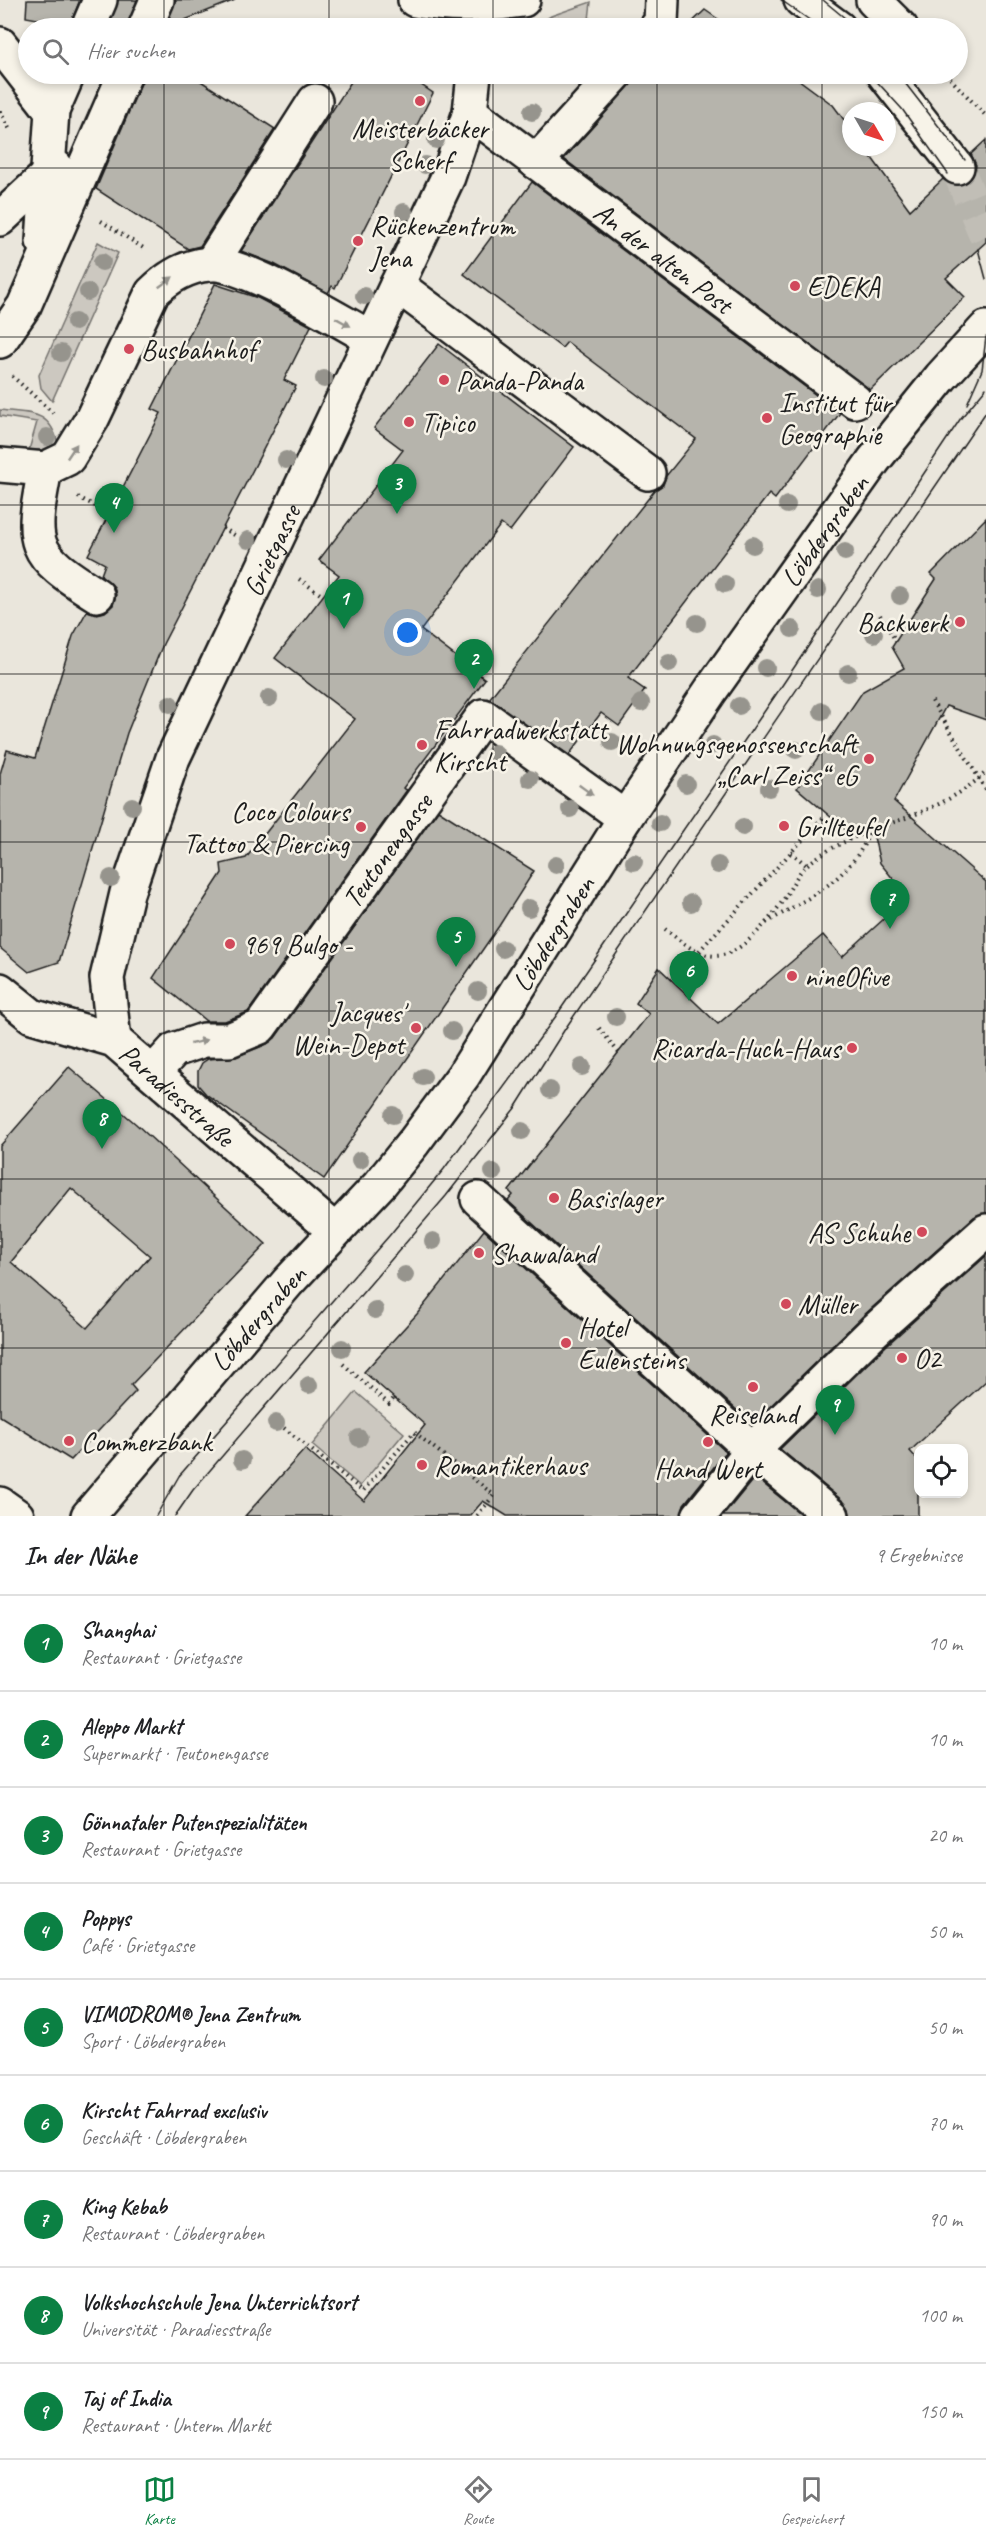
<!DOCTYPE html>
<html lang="de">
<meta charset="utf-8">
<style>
body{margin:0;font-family:Caveat,sans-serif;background:#f2f2f2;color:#202124}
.controls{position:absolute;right:18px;bottom:18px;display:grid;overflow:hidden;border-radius:12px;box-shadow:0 3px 9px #0003}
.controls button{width:54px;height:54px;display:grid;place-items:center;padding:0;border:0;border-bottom:2px solid #e0e0e0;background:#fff;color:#202124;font:30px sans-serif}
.compass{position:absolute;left:842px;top:102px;width:54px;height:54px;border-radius:50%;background:#fff;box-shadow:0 3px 9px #0003;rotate:129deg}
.you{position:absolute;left:408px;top:633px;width:21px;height:21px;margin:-15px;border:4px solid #fff;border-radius:50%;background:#1a73e8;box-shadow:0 0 0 9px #1a73e833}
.badge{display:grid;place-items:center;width:39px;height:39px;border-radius:50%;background:#0b8043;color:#fff;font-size:20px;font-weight:700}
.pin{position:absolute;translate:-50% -50px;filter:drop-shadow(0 2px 3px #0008)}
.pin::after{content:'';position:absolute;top:32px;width:21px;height:18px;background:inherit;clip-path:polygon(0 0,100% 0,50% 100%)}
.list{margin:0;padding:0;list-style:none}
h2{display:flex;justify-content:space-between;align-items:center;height:78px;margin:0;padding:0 24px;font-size:26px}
h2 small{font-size:20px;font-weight:400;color:#757577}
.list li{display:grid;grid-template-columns:39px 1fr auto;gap:18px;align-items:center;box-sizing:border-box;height:96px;padding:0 24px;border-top:2px solid #e0e0e0}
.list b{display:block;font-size:22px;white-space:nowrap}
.list p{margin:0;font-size:20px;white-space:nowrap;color:#757577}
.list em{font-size:20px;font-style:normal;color:#757577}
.icon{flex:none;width:33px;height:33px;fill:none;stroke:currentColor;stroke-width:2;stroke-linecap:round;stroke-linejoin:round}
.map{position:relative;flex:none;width:986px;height:1516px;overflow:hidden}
.search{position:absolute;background:#fff;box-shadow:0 3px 9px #0003;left:18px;right:18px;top:18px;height:66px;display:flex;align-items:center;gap:15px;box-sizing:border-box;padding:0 21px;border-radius:33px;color:#757577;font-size:22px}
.sheet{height:942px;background:#fff}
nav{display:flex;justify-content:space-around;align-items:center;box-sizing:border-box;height:84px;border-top:2px solid #e0e0e0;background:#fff;font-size:16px;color:#757577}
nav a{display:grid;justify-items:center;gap:3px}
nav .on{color:#0b8043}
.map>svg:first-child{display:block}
.green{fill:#ccc8c0;stroke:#74726e;stroke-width:1.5}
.building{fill:#b6b4ac;stroke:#1c1c1c;stroke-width:1.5;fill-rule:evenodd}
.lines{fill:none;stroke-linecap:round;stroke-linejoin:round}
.minor-tunnel{stroke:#c1beb6;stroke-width:33;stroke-dasharray:33 16;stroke-linecap:butt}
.minor-casing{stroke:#1c1c1c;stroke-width:38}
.major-casing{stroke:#1c1c1c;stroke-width:38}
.path{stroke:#1c1c1c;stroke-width:4;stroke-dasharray:1.5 4.5;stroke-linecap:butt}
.minor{stroke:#f7f3e8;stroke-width:33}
.major{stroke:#f7f3e8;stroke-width:33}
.tram{stroke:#1c1c1c;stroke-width:1.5}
.tree{fill:#96948d}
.oneway{fill:#94928c}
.grid{fill:none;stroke:#1c1c1c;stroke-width:1.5;stroke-opacity:0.55}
.poi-dot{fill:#d1495b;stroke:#f7f3e8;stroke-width:2}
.labels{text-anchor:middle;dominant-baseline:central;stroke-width:5;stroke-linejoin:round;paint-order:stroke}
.poi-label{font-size:28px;fill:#1c1c1c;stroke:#f7f3e8;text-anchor:start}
.street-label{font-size:28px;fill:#1c1c1c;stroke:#f7f3e8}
</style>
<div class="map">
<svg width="986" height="1516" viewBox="0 0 986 1516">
<rect width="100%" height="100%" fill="#eae6dc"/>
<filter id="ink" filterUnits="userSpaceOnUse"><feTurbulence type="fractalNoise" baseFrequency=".0167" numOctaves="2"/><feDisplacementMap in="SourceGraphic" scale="12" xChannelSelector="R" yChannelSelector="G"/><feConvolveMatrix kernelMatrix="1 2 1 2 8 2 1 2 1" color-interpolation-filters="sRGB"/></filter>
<g filter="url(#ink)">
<!-- green -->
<g class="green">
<polygon points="591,2 588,28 532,28 551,16"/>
<polygon points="98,242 118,253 52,401 41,388 39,375"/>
<path d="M0,410C30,414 49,409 58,443L46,450H29L37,422L0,416Z"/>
<polygon points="356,1392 404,1433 360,1486 312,1445"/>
</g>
<!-- building -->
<g class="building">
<polygon points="27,0 80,0 70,25 26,17"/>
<polygon points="118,0 137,0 127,28 108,28"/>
<polygon points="175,0 235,0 165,28"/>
<polygon points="705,10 731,28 686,28"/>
<polygon points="143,74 190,74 275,129 200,246 188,249 96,189 142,81"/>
<polygon points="356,74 405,74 433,93 335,288 332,286 328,293 274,264 241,251"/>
<polygon points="640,74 791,74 833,105 851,129 851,147 864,147 910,210 943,179 951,185 959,186 969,181 975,173 976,165 971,154 986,140 986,242 946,278 965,297 870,390 564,159"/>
<polygon points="532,182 840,413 775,499 769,494 628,678 645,690 619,726 601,713 569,755 489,699 655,490 663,485 666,476 696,439 567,342 562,348 464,274"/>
<polygon points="215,284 258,298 311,326 284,380 296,386 163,644 127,733 59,962 29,972 0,948 0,774 7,750 35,758 73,636 87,611 97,614 105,612 113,605 116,595 114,587 101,575 105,564 88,555 161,413 152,409"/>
<polygon points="439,344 574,447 510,531 501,524 421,630 485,679 403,788 407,790 248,1012 225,1021 206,1021 153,978 222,873 221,864 246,858 355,719 275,658 339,575 319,560 403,450 374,428"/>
<polygon points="986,518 986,720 946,706 894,801 986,882 986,1213 974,1217 862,1317 752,1424 508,1201 513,1195 509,1191 649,1014 636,1003 659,968 718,1024 823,935 842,957 908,897 880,863 871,824 847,831 797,788 863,691 904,668 892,647 936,579 931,574"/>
<polygon points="438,810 534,871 499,926 324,1179 206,1094 198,1085 198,1071 202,1063 208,1059 236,1057 267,1044 275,1038"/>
<path d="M69,1067L136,1124L266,1244L131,1385L136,1391L71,1460L0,1416V1146ZM71,1188L150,1256L87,1328L11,1262Z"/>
<polygon points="484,1230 726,1452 684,1504 681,1516 507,1516 483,1501 470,1516 245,1516 305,1449 364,1501 425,1425 364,1372 417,1314"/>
<polygon points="986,1256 986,1381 910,1451 918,1460 918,1516 850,1516 849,1509 844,1502 780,1449 887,1345"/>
<polygon points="755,1477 803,1516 723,1516"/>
</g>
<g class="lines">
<!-- minor-tunnel -->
<polyline class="minor-tunnel" points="957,167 986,236"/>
<!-- minor casing -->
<g class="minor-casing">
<g id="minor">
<path d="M415,0C451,7 486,5 523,0"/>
<polyline points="801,0 839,28"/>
<polyline points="873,0 901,28"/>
<polyline points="88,28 100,0"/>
<polyline points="145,28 157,0"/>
<polyline points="656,28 661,23 662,0"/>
<polyline points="0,44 52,111"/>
<polyline points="884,74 957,167"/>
<path id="s1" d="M470,112L855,401"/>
<polyline points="536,162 616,74"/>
<polyline points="0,219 56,167"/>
<polyline points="43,241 52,111 68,74"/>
<polyline points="211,264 315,101"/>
<polyline points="397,285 648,473"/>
<polyline points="0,341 24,306 125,74"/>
<path d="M0,465L45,469L68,458L92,419L152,293C167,278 186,266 209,264C242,261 338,320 371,338"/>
<path d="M45,469C30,546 30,553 97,595"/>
<path id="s2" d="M0,990L32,1016L114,1040L335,1231"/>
<path id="s3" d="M114,1040L107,978L127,893L173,758L448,177L470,112L474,74"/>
<path id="s4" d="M153,1073L174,1050L204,1040H229L260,1027L483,716L625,818"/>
<polyline points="478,1199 752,1450 832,1516"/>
<path id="s5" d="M88,1516L288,1282L380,1184L414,1142L463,1076L625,818L711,690L874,460L941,377L986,328"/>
<polyline points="699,1516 752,1450 874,1331 986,1231"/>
</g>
</g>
<!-- major casing -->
<g class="major-casing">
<polyline id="major" points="0,1504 17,1516"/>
</g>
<!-- path -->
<g class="path">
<polyline points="946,74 986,116"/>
<polyline points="0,111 11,132"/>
<polyline points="101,221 145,249"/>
<polyline points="12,376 53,413"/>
<polyline points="78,497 109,513"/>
<polyline points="223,528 236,536"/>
<polyline points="299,579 323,596"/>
<polyline points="880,615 896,641"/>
<polyline points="932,701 986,790"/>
<polyline points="791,852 806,865"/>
<path d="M766,923C808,897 849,882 870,832"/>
<path d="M665,929C682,942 703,962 726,954C747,948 776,913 787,894C793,884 799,871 808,864C863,821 932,823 986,772"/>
<polyline points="699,951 823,818"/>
<polyline points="599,1028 619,1053"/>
<polyline points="343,1364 389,1404 394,1398"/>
<polyline points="284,1428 363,1491 414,1432 494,1495 477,1516"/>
</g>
<!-- minor -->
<use href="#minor" class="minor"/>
<!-- major -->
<use href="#major" class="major"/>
<!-- tram -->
<g class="tram">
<polyline points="781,0 821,28"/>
<polyline points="823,0 857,28"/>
<polyline points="870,74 902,109 948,174"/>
<polyline points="898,74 965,160"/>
<polyline points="978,249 986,279"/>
<polyline points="967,404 982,370 986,337"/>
<polyline points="156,1516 179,1476 389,1236 444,1169 556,1016 779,690 961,418 986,388"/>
<polyline points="175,1516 193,1490 446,1196 515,1108 565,1029 986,412"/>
</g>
</g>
<!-- trees -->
<g class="tree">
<circle cx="532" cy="112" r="9"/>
<circle cx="436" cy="140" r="9"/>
<circle cx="425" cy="165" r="9"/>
<circle cx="404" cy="212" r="9"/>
<circle cx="102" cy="262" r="9"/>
<circle cx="88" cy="292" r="9"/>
<circle cx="364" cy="296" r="9"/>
<circle cx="75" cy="322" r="9"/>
<circle cx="61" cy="353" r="9"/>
<circle cx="324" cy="379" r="9"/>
<circle cx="47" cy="437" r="9"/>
<circle cx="286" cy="460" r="9"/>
<circle cx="787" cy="505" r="9"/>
<circle cx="248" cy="540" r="9"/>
<circle cx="753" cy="545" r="9"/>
<circle cx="845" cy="552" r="9"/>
<circle cx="725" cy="584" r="9"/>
<circle cx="818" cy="590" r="9"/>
<circle cx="900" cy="596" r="9"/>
<circle cx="697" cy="623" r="9"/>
<circle cx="792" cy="629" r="9"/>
<circle cx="874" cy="634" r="9"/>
<circle cx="669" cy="663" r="9"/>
<circle cx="766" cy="668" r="9"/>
<circle cx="848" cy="673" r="9"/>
<circle cx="269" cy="698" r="9"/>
<circle cx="641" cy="703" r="9"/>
<circle cx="170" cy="704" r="9"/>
<circle cx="739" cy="706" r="9"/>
<circle cx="822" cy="711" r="9"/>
<circle cx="612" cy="742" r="9"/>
<circle cx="713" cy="745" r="9"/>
<circle cx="796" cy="750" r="9"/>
<circle cx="495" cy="753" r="9"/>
<circle cx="530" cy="779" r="9"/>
<circle cx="686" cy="784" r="9"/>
<circle cx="769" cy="788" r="9"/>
<circle cx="132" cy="806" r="9"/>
<circle cx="570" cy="809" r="9"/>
<circle cx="660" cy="823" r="9"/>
<circle cx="743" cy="827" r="9"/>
<circle cx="634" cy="862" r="9"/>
<circle cx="556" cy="865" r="9"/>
<circle cx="718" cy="865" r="9"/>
<circle cx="111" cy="878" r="9"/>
<circle cx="691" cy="903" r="9"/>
<circle cx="529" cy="908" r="9"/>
<circle cx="503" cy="949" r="9"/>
<circle cx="478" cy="991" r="9"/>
<circle cx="616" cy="1017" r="9"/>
<circle cx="452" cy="1031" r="9"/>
<circle cx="582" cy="1067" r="9"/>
<circle cx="423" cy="1077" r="9"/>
<circle cx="550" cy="1090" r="9"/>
<circle cx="393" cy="1115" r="9"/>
<circle cx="522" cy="1131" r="9"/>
<circle cx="360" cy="1160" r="9"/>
<circle cx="493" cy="1172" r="9"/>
<circle cx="433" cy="1241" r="9"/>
<circle cx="405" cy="1275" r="9"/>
<circle cx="375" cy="1310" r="9"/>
<circle cx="342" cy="1348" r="9"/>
<circle cx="309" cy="1385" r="9"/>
<circle cx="276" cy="1423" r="9"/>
<circle cx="359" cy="1438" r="9"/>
<circle cx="242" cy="1460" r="9"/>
</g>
<!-- one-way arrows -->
<defs><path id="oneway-solid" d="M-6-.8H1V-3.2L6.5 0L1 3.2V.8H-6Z" transform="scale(1.5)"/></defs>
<g class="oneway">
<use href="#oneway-solid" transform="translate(166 282) rotate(-36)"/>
<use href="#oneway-solid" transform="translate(343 322) rotate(29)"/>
<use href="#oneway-solid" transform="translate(72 451) rotate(-56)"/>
<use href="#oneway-solid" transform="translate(586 790) rotate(36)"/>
<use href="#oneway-solid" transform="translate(199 1042) rotate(-13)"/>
</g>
</g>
<!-- grid -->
<path class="grid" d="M164,0V28M329,0V28M493,0V28M657,0V28M822,0V28M164,74V1516M329,74V1516M493,74V1516M657,74V1516M822,74V1516M0,168H986M0,337H986M0,505H986M0,674H986M0,842H986M0,1011H986M0,1179H986M0,1348H986"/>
<!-- markers -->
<g class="poi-dot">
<circle cx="420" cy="101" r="6"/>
<circle cx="358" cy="241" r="6"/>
<circle cx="795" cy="286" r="6"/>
<circle cx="129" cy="349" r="6"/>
<circle cx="444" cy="380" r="6"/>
<circle cx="767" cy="418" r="6"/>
<circle cx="409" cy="422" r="6"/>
<circle cx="960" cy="622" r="6"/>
<circle cx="422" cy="745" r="6"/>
<circle cx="869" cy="759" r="6"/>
<circle cx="784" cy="826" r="6"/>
<circle cx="361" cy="827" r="6"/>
<circle cx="230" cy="944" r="6"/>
<circle cx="792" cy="976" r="6"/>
<circle cx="416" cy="1028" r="6"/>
<circle cx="852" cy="1048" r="6"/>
<circle cx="554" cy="1198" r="6"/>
<circle cx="922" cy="1232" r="6"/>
<circle cx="479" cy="1253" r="6"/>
<circle cx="786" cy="1304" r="6"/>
<circle cx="566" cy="1343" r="6"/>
<circle cx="902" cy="1358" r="6"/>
<circle cx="753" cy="1387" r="6"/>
<circle cx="69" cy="1441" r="6"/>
<circle cx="708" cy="1442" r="6"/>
<circle cx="422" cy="1465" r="6"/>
</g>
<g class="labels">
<!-- poi labels -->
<g class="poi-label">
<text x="420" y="128" text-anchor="middle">Meisterbäcker<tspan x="420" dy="32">Scherf</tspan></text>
<text x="370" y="225">Rückenzentrum<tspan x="370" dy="32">Jena</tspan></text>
<text x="807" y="286">EDEKA</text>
<text x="141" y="349">Busbahnhof</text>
<text x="456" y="380">Panda-Panda</text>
<text x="779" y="402">Institut für<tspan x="779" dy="32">Geographie</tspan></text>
<text x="421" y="422">Tipico</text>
<text x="948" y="622" text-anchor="end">Backwerk</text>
<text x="434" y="729">Fahrradwerkstatt<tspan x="434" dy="32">Kirscht</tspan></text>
<text x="857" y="743" text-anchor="end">Wohnungsgenossenschaft<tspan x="857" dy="32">„Carl Zeiss“ eG</tspan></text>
<text x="349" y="811" text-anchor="end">Coco Colours<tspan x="349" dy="32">Tattoo &amp; Piercing</tspan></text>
<text x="796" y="826">Grillteufel</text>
<text x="242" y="944">969 Bulgo -</text>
<text x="804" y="976">nineOfive</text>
<text x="404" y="1012" text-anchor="end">Jacques'<tspan x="404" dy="32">Wein-Depot</tspan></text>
<text x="840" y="1048" text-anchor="end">Ricarda-Huch-Haus</text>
<text x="566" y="1198">Basislager</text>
<text x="910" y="1232" text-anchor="end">AS Schuhe</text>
<text x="491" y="1253">Shawaland</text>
<text x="798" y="1304">Müller</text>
<text x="578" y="1327">Hotel<tspan x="578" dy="32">Eulensteins</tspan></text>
<text x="914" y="1358">O2</text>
<text x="753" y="1414" text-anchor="middle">Reiseland</text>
<text x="81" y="1441">Commerzbank</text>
<text x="434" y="1465">Romantikerhaus</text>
<text x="708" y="1468" text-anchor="middle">Hand Wert</text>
</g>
<!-- street labels -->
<g class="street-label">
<text stroke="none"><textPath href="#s1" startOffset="242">An der alten Post</textPath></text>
<text stroke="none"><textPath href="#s5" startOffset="1233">Löbdergraben</textPath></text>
<text stroke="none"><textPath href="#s3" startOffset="522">Grietgasse</textPath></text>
<text stroke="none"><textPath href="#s4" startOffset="339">Teutonengasse</textPath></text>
<text stroke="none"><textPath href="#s5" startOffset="747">Löbdergraben</textPath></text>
<text stroke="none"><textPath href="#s2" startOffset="210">Paradiesstraße</textPath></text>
<text stroke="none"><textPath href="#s5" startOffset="261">Löbdergraben</textPath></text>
</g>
</g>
</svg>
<div class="controls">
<button><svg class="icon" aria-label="locate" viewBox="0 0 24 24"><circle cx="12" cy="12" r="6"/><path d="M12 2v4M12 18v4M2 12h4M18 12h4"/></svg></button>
</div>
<svg class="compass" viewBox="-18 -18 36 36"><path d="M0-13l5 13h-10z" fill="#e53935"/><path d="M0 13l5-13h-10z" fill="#757577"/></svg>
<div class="you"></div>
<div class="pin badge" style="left:344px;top:629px">1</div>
<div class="pin badge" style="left:474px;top:689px">2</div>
<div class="pin badge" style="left:397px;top:514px">3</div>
<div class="pin badge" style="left:114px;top:533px">4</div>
<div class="pin badge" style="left:456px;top:967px">5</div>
<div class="pin badge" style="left:689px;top:1001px">6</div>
<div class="pin badge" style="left:890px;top:929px">7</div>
<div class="pin badge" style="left:102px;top:1149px">8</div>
<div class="pin badge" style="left:835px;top:1435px">9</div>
<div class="search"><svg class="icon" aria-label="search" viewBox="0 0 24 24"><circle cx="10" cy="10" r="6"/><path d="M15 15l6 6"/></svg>Hier suchen</div>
</div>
<section class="sheet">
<h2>In der Nähe<small>9 Ergebnisse</small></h2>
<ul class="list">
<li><span class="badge">1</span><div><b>Shanghai</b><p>Restaurant · Grietgasse</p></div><em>10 m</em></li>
<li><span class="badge">2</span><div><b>Aleppo Markt</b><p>Supermarkt · Teutonengasse</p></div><em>10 m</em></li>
<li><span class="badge">3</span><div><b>Gönnataler Putenspezialitäten</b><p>Restaurant · Grietgasse</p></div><em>20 m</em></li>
<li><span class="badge">4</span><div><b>Poppys</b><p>Café · Grietgasse</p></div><em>50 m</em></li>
<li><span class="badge">5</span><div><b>VIMODROM® Jena Zentrum</b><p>Sport · Löbdergraben</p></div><em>50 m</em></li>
<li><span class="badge">6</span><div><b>Kirscht Fahrrad exclusiv</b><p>Geschäft · Löbdergraben</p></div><em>70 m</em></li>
<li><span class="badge">7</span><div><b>King Kebab</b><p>Restaurant · Löbdergraben</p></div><em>90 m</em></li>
<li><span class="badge">8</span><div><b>Volkshochschule Jena Unterrichtsort</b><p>Universität · Paradiesstraße</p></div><em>100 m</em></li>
<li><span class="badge">9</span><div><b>Taj of India</b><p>Restaurant · Unterm Markt</p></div><em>150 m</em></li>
</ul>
</section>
<nav>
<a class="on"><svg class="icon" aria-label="map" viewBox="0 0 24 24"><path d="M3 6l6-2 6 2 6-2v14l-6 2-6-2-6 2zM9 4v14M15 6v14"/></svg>Karte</a>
<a><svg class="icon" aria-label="directions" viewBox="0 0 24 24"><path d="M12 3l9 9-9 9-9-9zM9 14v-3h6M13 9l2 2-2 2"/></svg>Route</a>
<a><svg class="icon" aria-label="saved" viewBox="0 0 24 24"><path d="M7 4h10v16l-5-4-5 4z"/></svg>Gespeichert</a>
</nav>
